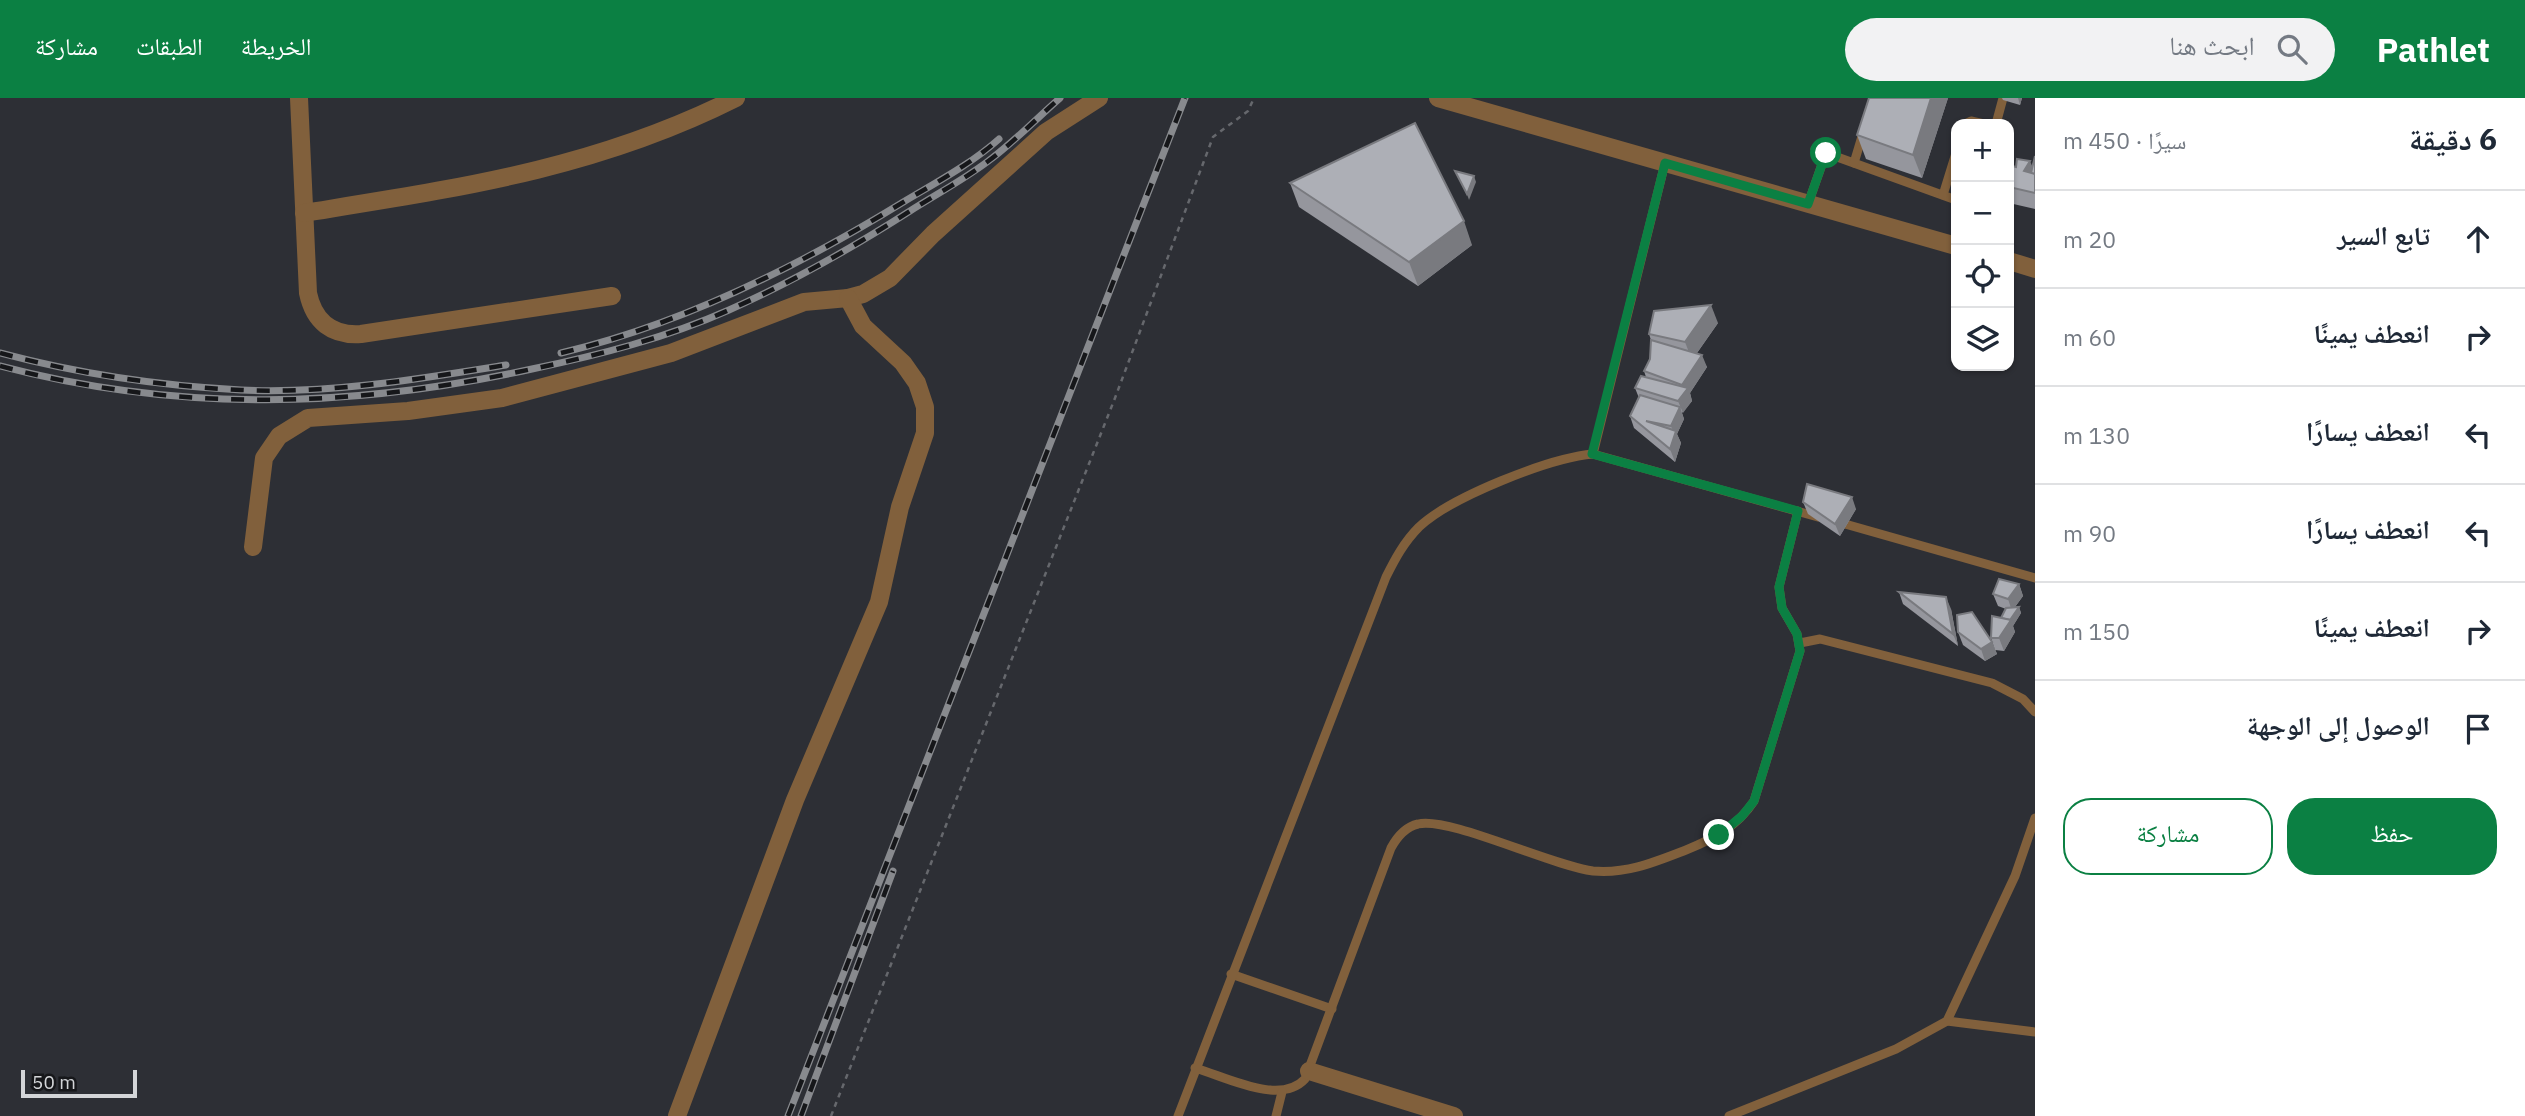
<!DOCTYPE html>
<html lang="ar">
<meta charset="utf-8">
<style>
body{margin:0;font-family:"IBM Plex Sans","Noto Naskh Arabic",sans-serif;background:#f2f2f3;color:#1f2937;direction:rtl}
.controls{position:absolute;right:21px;top:21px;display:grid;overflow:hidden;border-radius:14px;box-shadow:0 2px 5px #0004}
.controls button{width:63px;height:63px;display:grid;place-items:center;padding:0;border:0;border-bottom:2px solid #e0e1e3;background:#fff;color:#1f2937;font:35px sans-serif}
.scale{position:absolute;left:21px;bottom:18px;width:116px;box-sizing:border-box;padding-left:7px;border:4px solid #d3d5d8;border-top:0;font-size:19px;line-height:24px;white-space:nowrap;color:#d3d5d8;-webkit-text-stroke:5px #16171a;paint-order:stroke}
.stop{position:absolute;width:21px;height:21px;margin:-16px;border:5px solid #0b8043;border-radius:50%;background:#fff}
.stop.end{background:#0b8043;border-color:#fff;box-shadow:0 2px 7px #0008}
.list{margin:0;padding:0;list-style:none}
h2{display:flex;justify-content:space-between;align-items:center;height:91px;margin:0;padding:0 28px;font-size:30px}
h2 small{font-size:23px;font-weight:400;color:#747a83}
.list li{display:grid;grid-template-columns:46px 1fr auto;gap:21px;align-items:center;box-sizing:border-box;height:98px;padding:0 28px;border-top:2px solid #e0e1e3}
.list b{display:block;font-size:26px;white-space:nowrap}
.list em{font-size:23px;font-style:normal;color:#747a83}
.actions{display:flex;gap:14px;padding:21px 28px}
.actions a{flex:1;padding:16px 0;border:2px solid #0b8043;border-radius:28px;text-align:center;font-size:24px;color:#0b8043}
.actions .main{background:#0b8043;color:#fff}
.icon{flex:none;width:38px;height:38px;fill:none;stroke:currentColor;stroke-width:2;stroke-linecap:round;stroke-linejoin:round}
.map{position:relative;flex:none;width:2035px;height:1018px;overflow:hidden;direction:ltr}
header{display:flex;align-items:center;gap:42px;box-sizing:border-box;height:98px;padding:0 35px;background:#0b8043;color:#fff}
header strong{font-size:33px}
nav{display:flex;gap:38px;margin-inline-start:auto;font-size:24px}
.search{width:490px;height:63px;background:#f2f2f3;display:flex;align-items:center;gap:18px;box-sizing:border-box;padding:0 24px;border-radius:38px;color:#747a83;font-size:26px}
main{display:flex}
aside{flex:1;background:#fff}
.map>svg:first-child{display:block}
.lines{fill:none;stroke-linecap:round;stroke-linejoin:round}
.path{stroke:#66686d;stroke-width:2.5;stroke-dasharray:5 5;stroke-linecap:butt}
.lane{stroke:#81603c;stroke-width:9}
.street{stroke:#81603c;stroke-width:18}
.rail-casing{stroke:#888a8e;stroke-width:7}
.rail{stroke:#16171a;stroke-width:4.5;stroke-dasharray:13;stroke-linecap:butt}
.wall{fill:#95969d}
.shaded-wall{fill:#797a7f}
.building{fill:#adafb6;stroke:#797a7f;stroke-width:2}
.route{stroke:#0b8043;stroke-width:9}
</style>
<header>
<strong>Pathlet</strong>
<div class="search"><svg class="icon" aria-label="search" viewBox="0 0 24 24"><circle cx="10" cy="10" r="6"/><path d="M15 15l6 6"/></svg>ابحث هنا</div>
<nav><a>الخريطة</a><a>الطبقات</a><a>مشاركة</a></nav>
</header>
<main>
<aside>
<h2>6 دقيقة<small>سيرًا · 450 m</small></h2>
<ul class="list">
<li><svg class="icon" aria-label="ahead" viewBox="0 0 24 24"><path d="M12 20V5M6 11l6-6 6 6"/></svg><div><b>تابع السير</b></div><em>20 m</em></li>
<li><svg class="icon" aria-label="right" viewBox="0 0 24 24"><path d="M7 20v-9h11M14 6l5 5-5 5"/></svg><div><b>انعطف يمينًا</b></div><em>60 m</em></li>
<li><svg class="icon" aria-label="left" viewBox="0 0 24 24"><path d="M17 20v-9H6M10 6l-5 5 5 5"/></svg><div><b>انعطف يسارًا</b></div><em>130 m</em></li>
<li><svg class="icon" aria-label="left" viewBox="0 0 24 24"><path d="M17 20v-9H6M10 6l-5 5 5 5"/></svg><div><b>انعطف يسارًا</b></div><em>90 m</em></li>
<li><svg class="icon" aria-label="right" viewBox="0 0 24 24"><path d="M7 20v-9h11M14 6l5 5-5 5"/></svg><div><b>انعطف يمينًا</b></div><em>150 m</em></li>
<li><svg class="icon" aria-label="arrive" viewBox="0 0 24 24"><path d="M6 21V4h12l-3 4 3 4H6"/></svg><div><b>الوصول إلى الوجهة</b></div></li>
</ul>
<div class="actions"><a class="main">حفظ</a><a>مشاركة</a></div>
</aside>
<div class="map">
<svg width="2035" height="1018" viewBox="0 0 2035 1018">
<rect width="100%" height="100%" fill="#2d2f35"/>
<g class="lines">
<!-- path -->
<polyline class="path" points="831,1018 1115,300 1213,39 1248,13 1254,0"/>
<!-- lane -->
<g class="lane">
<polyline points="1965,26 1971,23 1984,26"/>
<polyline points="1996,26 2003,0"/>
<polyline points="1815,51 1956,102"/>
<polyline points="1854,65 1863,35"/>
<polyline points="1943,97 1956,55"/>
<polyline points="1808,106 1826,55"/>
<polyline points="1593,356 1665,65"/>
<polyline points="1838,424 2035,480"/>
<polyline points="1800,545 1820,541 1992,585 2023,601 2035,614"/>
<polyline points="1231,876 1332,911"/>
<polyline points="1947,923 2035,934"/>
<path d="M1195,970C1226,979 1280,1008 1305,981L1391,750C1397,739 1405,729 1418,726C1448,718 1552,768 1593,773C1627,776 1655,764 1686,752C1713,741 1737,729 1754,703L1800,553L1797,536L1782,510L1779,489L1798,413"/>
<path d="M1178,1018L1386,479C1395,461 1404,444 1419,429C1451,399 1549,360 1593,356L1818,419"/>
<polyline points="1276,1018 1282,994"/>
<polyline points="1729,1018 1896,951 1947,923 2015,778 2035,720"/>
</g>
<!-- street -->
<g class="street">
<path d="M299,0L308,195C314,224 332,238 361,236L612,198"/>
<polyline points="1438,0 1956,148"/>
<path d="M304,115C458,90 595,71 736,0"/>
<polyline points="2009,163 2035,171"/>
<polyline points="253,449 264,360 279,338 308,320 408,313 502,300 671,255 804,204 848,200 863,196 890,180 933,136 1046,34 1099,0"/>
<polyline points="1309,973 1454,1018"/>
<polyline points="677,1018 795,702 879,504 900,409 925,335 925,309 917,285 903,265 863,228 848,200"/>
</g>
<!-- rail casing -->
<g class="rail-casing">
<g id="rail">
<path d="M0,255C79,276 160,288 241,292C330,296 419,281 506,267"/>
<path d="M561,255C680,227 801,167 905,103C937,84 971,66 999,41"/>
<path d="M0,268C178,315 353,310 532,271C599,257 666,240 729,212C792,184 852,150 910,113C935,97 963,82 987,64C1013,45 1036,21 1060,0"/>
<polyline points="788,1018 1185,0"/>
<polyline points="801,1018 893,773"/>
</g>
</g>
<!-- rail -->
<use href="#rail" class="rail"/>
</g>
<!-- wall -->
<g class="wall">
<polygon points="1948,0 1922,80 1866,61 1857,37"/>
<polygon points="2002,0 2022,0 2020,7 2003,2"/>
<polygon points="2035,58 2035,111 2009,105 2009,64 2010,64 2011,68 2016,69 2032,68"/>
<polygon points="1290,85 1472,147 1418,188 1299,109"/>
<polygon points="1718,225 1697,255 1707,269 1690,295 1692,303 1682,315 1684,321 1677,336 1681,345 1675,364 1634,330 1630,318 1639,300 1635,290 1646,279 1644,273 1650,261 1651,242 1649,236"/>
<polygon points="1803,404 1856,411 1840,438 1808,416"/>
<polygon points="2019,486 2023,498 2015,509 2019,509 2021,515 2013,528 2015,534 2004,553 1995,552 1991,540 2006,511 1998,508 1993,496"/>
<polygon points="1899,494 1951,511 1958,548 1903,506"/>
<polygon points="1958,534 1992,544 1997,556 1985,563 1963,547"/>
</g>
<!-- shaded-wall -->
<g class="shaded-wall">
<polygon points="1931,0 1948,0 1922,80 1913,57"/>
<polygon points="2018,0 2022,0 2020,7"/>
<polygon points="2030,63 2035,75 2024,73"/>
<polygon points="1474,78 1476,84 1469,102 1467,96"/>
<polygon points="1464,123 1472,147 1418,188 1409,164"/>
<polygon points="1711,207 1718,225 1692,262 1685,244"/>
<polygon points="1702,257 1707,269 1690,295 1692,303 1683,315 1678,303 1685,294 1682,287"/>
<polygon points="1680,309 1684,321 1677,336 1681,345 1675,364 1670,351 1675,337 1671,328"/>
<polygon points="1852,399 1856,411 1840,438 1835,426"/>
<polygon points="2019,486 2023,498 2012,513 2008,501"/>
<polygon points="1946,499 1951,511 1958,548 1953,536"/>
<polygon points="2019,509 2021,515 2013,528 2015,534 2004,553 1999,540"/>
<polygon points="1992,544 1997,556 1985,563 1981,551"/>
</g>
<!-- building -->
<g class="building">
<polygon points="1869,0 1931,0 1913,57 1857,37"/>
<polygon points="1415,25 1464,123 1409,164 1290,85"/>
<polygon points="2035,58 2035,76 2031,75"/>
<polygon points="2017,61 2030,63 2024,73 2035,76 2035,95 2009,89 2009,67 2016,69"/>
<polygon points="1455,73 1474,78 1467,96"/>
<polygon points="1711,207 1685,244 1649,236 1654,213"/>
<polygon points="1651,242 1702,257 1682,287 1644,273 1650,261"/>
<polygon points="1641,278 1688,290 1678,303 1635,290"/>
<polygon points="1640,297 1680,309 1671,328 1646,323 1676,333 1670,351 1630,318"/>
<polygon points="1807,386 1852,399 1835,426 1803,404"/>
<polygon points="1999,481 2019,486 2008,501 1993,496"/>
<polygon points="1899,494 1946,499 1953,536"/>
<polygon points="2019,509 2010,522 2001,520 2006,510"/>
<polygon points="1972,514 1992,544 1981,551 1958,534 1957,517"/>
<polygon points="1992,518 2011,522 1999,540 1991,540"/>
</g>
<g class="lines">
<!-- route -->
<polyline class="route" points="1719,737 1742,718 1754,703 1800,553 1797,536 1782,510 1779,489 1798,413 1592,356 1665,65 1808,106 1826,55"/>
</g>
</svg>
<div class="controls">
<button>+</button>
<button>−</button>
<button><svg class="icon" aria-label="locate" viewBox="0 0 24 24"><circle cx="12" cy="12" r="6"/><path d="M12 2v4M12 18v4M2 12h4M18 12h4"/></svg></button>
<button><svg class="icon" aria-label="layers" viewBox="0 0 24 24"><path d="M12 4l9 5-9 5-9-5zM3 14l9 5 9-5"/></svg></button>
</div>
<div class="scale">50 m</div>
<div class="stop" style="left:1826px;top:55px"></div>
<div class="stop end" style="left:1719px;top:737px"></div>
</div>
</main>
